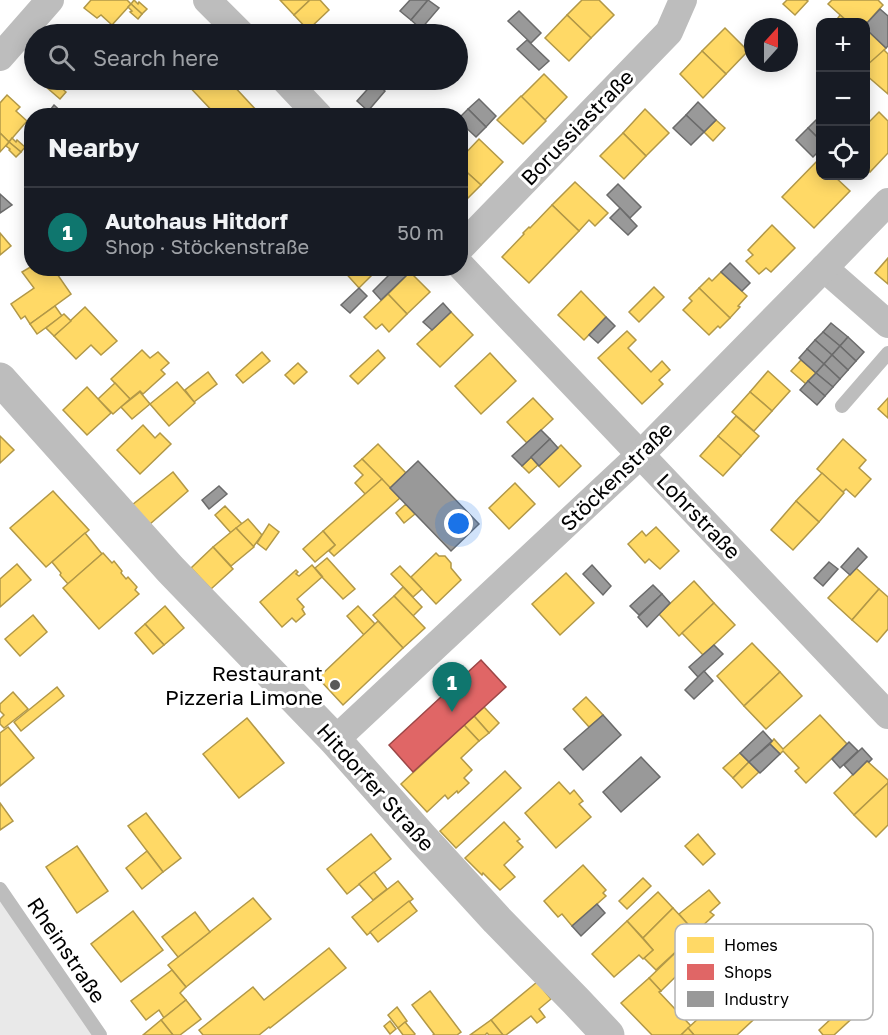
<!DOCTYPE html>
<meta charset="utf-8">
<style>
body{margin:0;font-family:"Golos Text",sans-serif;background:#242831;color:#f1f3f6}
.controls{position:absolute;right:18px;top:18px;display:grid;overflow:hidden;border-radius:12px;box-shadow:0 3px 15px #0003}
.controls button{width:54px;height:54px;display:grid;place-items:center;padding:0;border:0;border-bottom:2px solid #363941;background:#171b24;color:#f1f3f6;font:30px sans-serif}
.compass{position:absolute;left:744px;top:18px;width:54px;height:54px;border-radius:50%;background:#171b24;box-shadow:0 3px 15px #0003;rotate:21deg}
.you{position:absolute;left:459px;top:524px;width:21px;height:21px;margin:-15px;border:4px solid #fff;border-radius:50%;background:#1a73e8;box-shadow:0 0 0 9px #1a73e833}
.badge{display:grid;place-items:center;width:39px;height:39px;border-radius:50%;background:#0f766e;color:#fff;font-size:20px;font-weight:700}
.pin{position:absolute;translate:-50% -50px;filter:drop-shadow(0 2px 3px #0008)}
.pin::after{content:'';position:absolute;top:32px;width:21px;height:18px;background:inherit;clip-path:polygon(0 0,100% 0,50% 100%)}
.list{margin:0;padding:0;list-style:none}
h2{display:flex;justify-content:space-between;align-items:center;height:78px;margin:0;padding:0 24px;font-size:26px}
h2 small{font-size:20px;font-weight:400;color:#9ea1a6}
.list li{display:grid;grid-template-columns:39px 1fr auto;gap:18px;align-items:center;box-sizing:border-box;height:90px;padding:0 24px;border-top:2px solid #363941}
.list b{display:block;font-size:22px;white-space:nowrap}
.list p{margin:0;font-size:20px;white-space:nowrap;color:#9ea1a6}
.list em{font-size:20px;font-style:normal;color:#9ea1a6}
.icon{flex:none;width:33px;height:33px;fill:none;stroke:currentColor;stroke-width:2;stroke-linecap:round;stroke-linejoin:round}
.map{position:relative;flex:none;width:888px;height:1035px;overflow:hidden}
.search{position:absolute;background:#171b24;box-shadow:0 3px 15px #0003;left:24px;top:24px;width:444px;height:66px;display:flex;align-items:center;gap:15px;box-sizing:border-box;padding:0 21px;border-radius:33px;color:#9ea1a6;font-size:22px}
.panel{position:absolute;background:#171b24;box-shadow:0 3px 15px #0003;left:24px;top:108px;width:444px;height:168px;border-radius:24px}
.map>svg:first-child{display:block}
.green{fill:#e9e9e9}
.homes{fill:#ffd966;stroke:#b29847;stroke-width:1.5}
.shops{fill:#e06666;stroke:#9d4747;stroke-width:1.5}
.industry{fill:#999;stroke:#6b6b6b;stroke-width:1.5}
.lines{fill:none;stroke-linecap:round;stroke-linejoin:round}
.service{stroke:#bdbdbd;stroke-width:14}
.minor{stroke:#bdbdbd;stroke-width:28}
.tertiary{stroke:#bdbdbd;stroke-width:33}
.poi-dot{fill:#595959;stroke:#fff;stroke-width:2}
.labels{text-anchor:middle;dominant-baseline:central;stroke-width:6;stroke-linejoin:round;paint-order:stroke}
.street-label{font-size:21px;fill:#000;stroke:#fff}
.poi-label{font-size:21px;fill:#000;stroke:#fff;text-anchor:end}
.key{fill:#fff;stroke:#b2b2b2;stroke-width:1.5}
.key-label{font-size:16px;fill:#000}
</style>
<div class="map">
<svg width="888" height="1035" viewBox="0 0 888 1035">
<rect width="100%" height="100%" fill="#fff"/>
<!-- green -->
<polygon class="green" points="0,895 93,1035 0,1035"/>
<!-- homes -->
<g class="homes">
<polygon points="91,0 127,0 131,4 112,25 101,15 97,18 84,8"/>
<polygon points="134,0 138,4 139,2 147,9 142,14 131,4"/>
<polygon points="280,0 310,0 294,15"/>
<polygon points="310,0 320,0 329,10 308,30 294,15"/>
<polygon points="582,0 599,0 614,15 591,38 567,15"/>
<polygon points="787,0 806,0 808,1 795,15 783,4"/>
<polygon points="832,0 878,0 883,5 866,24 866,22 848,22 828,4"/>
<polygon points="131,4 142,14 138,19 130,12 132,11 128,7"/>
<polygon points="567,15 591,38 569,61 545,38"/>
<polygon points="840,15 848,22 835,22"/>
<polygon points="359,26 369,34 351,34"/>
<polygon points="725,28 748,51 726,74 702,51"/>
<polygon points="866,29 886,48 866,70"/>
<polygon points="884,50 888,54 888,94 866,75 866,66"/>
<polygon points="702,51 726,74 703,98 680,74"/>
<polygon points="34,65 34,76 29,71"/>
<polygon points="544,74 567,97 545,120 521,97"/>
<polygon points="38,80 64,80 59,86 66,92 60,99"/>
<polygon points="183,80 235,80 231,83 259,113 256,116 217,116"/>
<polygon points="7,95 20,107 16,111 27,121 9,142 0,133 0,103"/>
<polygon points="521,96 546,121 523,144 497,120"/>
<polygon points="645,109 669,133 646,156 623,133"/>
<polygon points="879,112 888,121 888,153 870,172 866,167 866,125"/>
<polygon points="716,120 725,128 713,141 704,132"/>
<polygon points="0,133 9,142 0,152"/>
<polygon points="623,133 646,156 624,179 600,156"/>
<polygon points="12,138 16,142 17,140 25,147 21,152 9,142"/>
<polygon points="479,139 503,162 481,185 460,166 460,159"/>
<polygon points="9,142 21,152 16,157 9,150 10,149 6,146"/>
<polygon points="818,160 820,162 820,176 834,176 850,191 814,228 782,197"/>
<polygon points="460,166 481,185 460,206"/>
<polygon points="575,182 608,213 595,226 589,220 579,231 552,205"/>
<polygon points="552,205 579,231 529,283 502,257 524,234 523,233 529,227 530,228"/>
<polygon points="772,225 795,248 771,272 766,268 759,274 746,261 753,255 748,250"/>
<polygon points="0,233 11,246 0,255"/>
<polygon points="888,258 888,284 875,273"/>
<polygon points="32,266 32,268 53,268 71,294 30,324 25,316 21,319 11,304 34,288 22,272"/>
<polygon points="341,268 379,268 359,288"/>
<polygon points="410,272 430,292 407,314 388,294"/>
<polygon points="721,272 747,296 738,306 740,307 730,318 699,288 709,278 712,281"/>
<polygon points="654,287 664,297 639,322 629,312"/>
<polygon points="699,288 730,318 720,328 718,326 709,335 683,310 692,301 689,298"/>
<polygon points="581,291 606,317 584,340 558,315"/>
<polygon points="388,294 407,314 389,332 382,324 376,329 364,317"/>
<polygon points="55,306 62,316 37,334 30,324"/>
<polygon points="85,307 117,341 101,355 91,345 76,359 54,336"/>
<polygon points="451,312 473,335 440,367 417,344"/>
<polygon points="64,314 71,321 54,336 46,328"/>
<polygon points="627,331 636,340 628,348 651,372 662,361 670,370 659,380 663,384 642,404 598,358"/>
<polygon points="142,350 150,358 158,352 169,363 161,370 165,374 143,394 140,391 130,399 111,379"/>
<polygon points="378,350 385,358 358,384 350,376"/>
<polygon points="262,352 270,361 243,383 236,375"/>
<polygon points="490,353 516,381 481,414 455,386"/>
<polygon points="801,360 816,373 806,384 791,371"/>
<polygon points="298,363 307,372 294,384 285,375"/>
<polygon points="768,371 790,391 772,411 750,392"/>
<polygon points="208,372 217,384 194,402 185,390"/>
<polygon points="177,382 195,403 169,426 150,404"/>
<polygon points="115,383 130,399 113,414 98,399"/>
<polygon points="87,387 111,413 87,435 63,410"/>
<polygon points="140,392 150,404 132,419 121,407"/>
<polygon points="750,392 772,411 754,431 732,412"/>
<polygon points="533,398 553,419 527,443 507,422"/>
<polygon points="888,398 888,418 878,409"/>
<polygon points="736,416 759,436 741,456 718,436"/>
<polygon points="143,425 155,438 160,433 171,444 140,474 117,450"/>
<polygon points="0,436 14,450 0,463"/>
<polygon points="718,436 741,456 723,476 700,456"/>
<polygon points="843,439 866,460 859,468 871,479 855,497 846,489 843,492 817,469"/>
<polygon points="378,444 406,473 390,488 362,459"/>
<polygon points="561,445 581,466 559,487 539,466"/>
<polygon points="531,457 538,465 529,473 522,466"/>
<polygon points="362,459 382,479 366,495 355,483 363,475 354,466"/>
<polygon points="173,472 188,491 150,524 132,505"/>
<polygon points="822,473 844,493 819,522 796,501"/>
<polygon points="382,479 400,498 334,556 329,551 335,545 323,531"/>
<polygon points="515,483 535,504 509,529 489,508"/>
<polygon points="53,491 89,530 46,567 10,528"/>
<polygon points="796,501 819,522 793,550 771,530"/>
<polygon points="406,504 415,514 404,523 396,513"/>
<polygon points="225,506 242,524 231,533 215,515"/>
<polygon points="248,519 262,535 253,547 236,528"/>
<polygon points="269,524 279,532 266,550 257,543"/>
<polygon points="656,527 679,551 660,569 649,559 645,563 628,544 642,531 646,536"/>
<polygon points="236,528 254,547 231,566 213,547"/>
<polygon points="323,531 335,545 315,562 303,549"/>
<polygon points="85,533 102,554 68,584 60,575 61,573 52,562"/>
<polygon points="213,547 233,569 211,589 191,568"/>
<polygon points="103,553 112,563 114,561 122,571 121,573 126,579 128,577 137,587 135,590 139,594 99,629 63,588"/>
<polygon points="436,553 439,556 445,556 451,563 451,568 461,580 436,604 411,577"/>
<polygon points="327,558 355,589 343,599 321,576 322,576 315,568"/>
<polygon points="17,564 31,580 0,607 0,579"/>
<polygon points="312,565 322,577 297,599 304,607 302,609 305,614 296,622 292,618 282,627 260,602 296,570 298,572 296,574 299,576"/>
<polygon points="400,566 422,589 413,597 391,574"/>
<polygon points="856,568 879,589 852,620 828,598"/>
<polygon points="566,573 594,603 560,635 532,604"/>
<polygon points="694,581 714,603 679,636 659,614"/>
<polygon points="403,587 422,607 413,616 394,596"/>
<polygon points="879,589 888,597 888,629 877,642 852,620"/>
<polygon points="394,596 425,628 403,648 373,615"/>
<polygon points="714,603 735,625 703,655 682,633"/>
<polygon points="165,606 184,628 164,645 145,624"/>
<polygon points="358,606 375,624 364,635 347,616"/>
<polygon points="33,615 47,632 20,656 5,639"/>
<polygon points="378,621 403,648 343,705 318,678"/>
<polygon points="145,624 164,645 153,654 135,633"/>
<polygon points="752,643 780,672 744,706 717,676"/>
<polygon points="780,672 802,696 766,729 744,706"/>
<polygon points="57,687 64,696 21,731 14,722"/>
<polygon points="13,692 28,709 4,728 0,724 0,719 4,715 0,711 0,704"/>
<polygon points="586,697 603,715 589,727 573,709"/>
<polygon points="484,707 499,723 489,733 474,716"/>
<polygon points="820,715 847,744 806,783 795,771 799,768 783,751 780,754 770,744 774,739 783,749"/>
<polygon points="474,716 489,733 479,741 464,725"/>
<polygon points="247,718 284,763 239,798 203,754"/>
<polygon points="464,725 479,741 461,758 472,770 464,778 469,783 458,793 457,791 448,799 445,795 427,812 401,784"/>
<polygon points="8,727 34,758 0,786 0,733"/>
<polygon points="740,753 749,762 733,778 723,768"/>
<polygon points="867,761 888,780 888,783 854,815 834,793"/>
<polygon points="749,762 759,772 742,788 733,778"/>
<polygon points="505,771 521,788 456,848 440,831"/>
<polygon points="559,782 570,794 574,790 583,801 579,804 591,817 556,848 525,813"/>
<polygon points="888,783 888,825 876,837 854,815"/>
<polygon points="0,803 13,821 0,830"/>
<polygon points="146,813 181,858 163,872 128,826"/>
<polygon points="504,822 520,839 517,841 523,847 504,865 515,877 500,890 483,873 482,875 465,858"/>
<polygon points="371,834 391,859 347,894 327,869"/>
<polygon points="698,834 715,854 703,865 685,846"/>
<polygon points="77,846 108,891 77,913 46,867"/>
<polygon points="147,851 163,872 142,889 126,868"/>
<polygon points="583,865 606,890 603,893 606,896 572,926 562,914 558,917 544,901"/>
<polygon points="374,872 387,889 373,900 359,884"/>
<polygon points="643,878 651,886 627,909 619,901"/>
<polygon points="398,881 413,899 367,935 352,917"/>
<polygon points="709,890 720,903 710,912 714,915 695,933 679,914"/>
<polygon points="658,892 673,908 643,938 627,921"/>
<polygon points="253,898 271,919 186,987 168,965"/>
<polygon points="409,901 417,911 378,942 370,932"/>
<polygon points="673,908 696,933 656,970 644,958 653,950 643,938"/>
<polygon points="133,911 163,950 121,982 91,944"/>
<polygon points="195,912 210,932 178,957 162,937"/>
<polygon points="627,921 653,950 643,959 639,955 614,977 592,954"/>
<polygon points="696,933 707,946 661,991 649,978"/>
<polygon points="329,948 346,968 270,1028 269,1027 259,1035 203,1035 199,1030 253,987 264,1000"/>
<polygon points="172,970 186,987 180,993 186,1000 164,1018 159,1010 146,1020 131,1001"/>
<polygon points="649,978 661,991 659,992 691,1026 681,1035 652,1035 621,1003"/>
<polygon points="537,982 551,999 539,1009 545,1017 537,1023 531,1016 506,1035 503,1035 491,1020"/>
<polygon points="738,982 764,1010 737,1035 694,1035 688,1028"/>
<polygon points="430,991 461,1032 457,1035 433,1035 434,1034 412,1005"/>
<polygon points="186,1000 201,1019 180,1035 173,1035 161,1020"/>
<polygon points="849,1002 859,1012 834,1035 823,1035 819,1030"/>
<polygon points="397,1007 407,1021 398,1028 388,1015"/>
<polygon points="161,1020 173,1035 143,1035"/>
<polygon points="491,1020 503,1035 489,1035 487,1033 485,1035 470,1035"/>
<polygon points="390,1021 396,1029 390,1034 384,1026"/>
<polygon points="405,1022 415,1034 414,1035 403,1035 398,1028"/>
<polygon points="688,1028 694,1035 681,1035"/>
</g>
<!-- shops -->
<polygon class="shops" points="481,660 506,687 413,772 389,745"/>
<!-- industry -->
<g class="industry">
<polygon points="410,0 428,0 411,20 400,11"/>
<polygon points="428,0 439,8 421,29 411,20"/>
<polygon points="880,9 888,16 888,46 886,48 866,29 866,24"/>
<polygon points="519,11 541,33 531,43 508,21"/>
<polygon points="527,40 549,61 539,70 517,49"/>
<polygon points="374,82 385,91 368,111 357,101"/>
<polygon points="479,99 496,116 486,127 468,109"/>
<polygon points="698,102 716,120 704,132 686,115"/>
<polygon points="54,105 66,116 49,116 47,114"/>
<polygon points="468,109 486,127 476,137 460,122 460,117"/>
<polygon points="686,115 704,132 691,145 673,128"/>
<polygon points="818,118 820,120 820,140 808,128"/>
<polygon points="808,128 820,140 820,150 813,157 796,140"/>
<polygon points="618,184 641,207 630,218 607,195"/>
<polygon points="0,194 12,205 0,213"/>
<polygon points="620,208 637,226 628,235 610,218"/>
<polygon points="730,263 750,283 742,291 721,272"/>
<polygon points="396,268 406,268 410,272 381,300 373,291"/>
<polygon points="359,288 367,296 350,313 341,305"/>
<polygon points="443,303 451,312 432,330 423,322"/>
<polygon points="606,317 615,326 598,343 589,335"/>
<polygon points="831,323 848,337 840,346 823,332"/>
<polygon points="823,332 840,346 832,355 815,340"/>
<polygon points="848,337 864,352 856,361 840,346"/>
<polygon points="815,340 832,355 824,364 807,349"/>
<polygon points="840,346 856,361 848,370 832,355"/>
<polygon points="807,349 824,364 816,373 799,358"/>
<polygon points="832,355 848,370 840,379 824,364"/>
<polygon points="824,364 840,379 833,387 816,373"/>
<polygon points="816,373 833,387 825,396 808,381"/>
<polygon points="808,381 825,396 817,405 800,390"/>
<polygon points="541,430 550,439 522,466 512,456"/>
<polygon points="550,439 558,448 539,466 531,457"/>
<polygon points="418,461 479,524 451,551 390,488"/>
<polygon points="219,486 227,494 209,509 202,500"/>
<polygon points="858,548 867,557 850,575 841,567"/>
<polygon points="829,562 838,569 823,586 814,578"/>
<polygon points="592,565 611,586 603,595 583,574"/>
<polygon points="653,585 662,594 639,615 630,606"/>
<polygon points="662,594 670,603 647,627 638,617"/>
<polygon points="714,645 723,654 698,677 689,667"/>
<polygon points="704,671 713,681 694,699 685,690"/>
<polygon points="603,715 621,735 583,770 564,749"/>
<polygon points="763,731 772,741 749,762 740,753"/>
<polygon points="849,742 858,751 840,768 832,759"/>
<polygon points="770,744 780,754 760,773 749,762"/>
<polygon points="862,748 872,759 869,762 867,761 853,775 844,765"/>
<polygon points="641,757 660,777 621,812 603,792"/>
<polygon points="597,904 605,913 581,936 572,926"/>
</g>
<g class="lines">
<!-- service -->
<g class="service">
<polyline points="842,406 888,353"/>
<polyline points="0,889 100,1035"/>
</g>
<!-- minor -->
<g class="minor">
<polyline points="207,0 241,34"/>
<polyline points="0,57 50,0"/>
<polyline points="285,80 319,116"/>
<polyline points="460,248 669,32 683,0"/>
<polyline points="460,265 888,715"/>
<polyline points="824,268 888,324"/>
<polyline points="335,740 640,455 824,268 888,202"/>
</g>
<!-- tertiary -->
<polyline class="tertiary" points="0,379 170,569 335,740 422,838 497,920 576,1001 608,1035"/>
</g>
<!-- markers -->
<circle class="poi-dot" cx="335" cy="685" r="6"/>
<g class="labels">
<!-- street labels -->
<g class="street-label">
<text transform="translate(577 127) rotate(-46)">Borussiastraße</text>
<text transform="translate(616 476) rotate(-44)">Stöckenstraße</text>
<text transform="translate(699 516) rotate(46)">Lohrstraße</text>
<text transform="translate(376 787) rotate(48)">Hitdorfer Straße</text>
<text transform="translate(67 950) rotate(56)">Rheinstraße</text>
</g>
<!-- poi labels -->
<g class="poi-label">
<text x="323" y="673">Restaurant<tspan x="323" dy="24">Pizzeria Limone</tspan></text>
</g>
</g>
<!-- legend -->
<rect x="675" y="924" width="198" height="96" rx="9" class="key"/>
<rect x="687" y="937" width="27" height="16" fill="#ffd966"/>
<rect x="687" y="964" width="27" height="16" fill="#e06666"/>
<rect x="687" y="991" width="27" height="16" fill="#999"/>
<g class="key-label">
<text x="724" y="951">Homes</text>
<text x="724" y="978">Shops</text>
<text x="724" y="1005">Industry</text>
</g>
</svg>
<div class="controls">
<button>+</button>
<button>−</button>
<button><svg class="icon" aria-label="locate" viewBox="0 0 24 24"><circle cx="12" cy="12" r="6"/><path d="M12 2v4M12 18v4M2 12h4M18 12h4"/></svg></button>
</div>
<svg class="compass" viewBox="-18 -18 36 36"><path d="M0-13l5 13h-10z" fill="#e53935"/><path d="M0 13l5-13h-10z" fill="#9ea1a6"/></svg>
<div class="you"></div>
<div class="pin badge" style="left:452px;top:712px">1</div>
<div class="search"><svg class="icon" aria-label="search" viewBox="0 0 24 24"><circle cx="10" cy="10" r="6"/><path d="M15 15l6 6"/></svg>Search here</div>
<section class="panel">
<h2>Nearby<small></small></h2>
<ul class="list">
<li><span class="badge">1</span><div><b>Autohaus Hitdorf</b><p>Shop · Stöckenstraße</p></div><em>50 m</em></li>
</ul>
</section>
</div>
